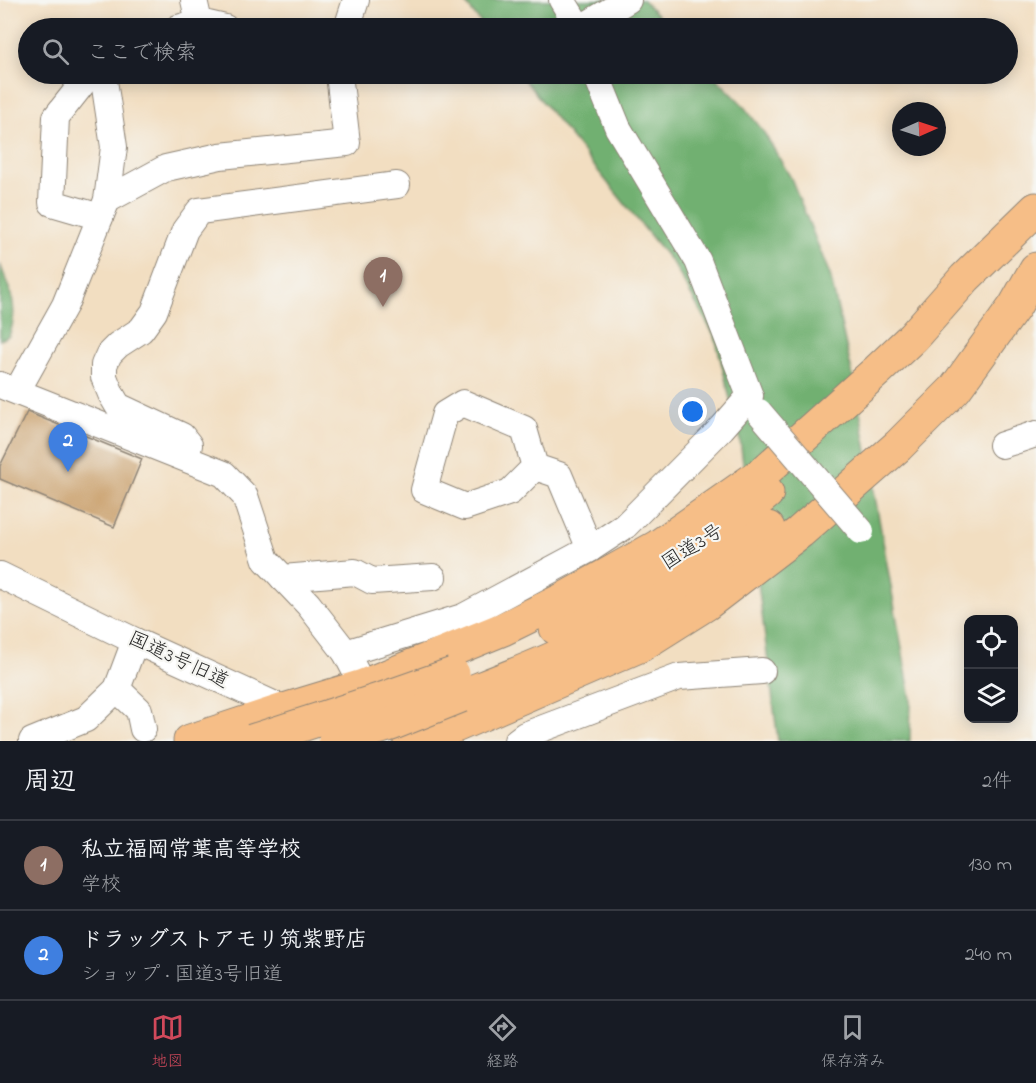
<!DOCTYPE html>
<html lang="ja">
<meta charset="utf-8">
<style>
body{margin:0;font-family:"Indie Flower","Klee One",sans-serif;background:#20242c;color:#f1f3f6}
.controls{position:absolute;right:18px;bottom:18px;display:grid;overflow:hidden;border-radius:12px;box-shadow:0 3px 15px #0003}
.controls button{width:54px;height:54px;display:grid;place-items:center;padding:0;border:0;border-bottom:2px solid #363941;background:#171b24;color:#f1f3f6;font:30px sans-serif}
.compass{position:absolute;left:892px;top:102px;width:54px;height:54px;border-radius:50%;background:#171b24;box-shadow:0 3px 15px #0003;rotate:87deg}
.you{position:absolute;left:693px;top:412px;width:21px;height:21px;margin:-15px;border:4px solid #fff;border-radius:50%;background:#1a73e8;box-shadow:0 0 0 9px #1a73e833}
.badge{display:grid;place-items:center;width:39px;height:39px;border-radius:50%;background:#d1495b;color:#fff;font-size:20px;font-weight:700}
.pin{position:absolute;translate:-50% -50px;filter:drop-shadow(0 2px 3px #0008)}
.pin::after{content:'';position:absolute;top:32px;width:21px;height:18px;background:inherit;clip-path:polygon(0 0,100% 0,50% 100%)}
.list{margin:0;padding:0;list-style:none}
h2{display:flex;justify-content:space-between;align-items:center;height:78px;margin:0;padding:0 24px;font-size:26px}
h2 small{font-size:20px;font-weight:400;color:#9ea1a6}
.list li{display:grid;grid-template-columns:39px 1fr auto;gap:18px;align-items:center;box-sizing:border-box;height:90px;padding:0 24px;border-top:2px solid #363941}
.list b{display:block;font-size:22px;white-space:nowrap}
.list p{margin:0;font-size:20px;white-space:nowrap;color:#9ea1a6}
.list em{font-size:20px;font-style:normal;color:#9ea1a6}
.icon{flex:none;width:33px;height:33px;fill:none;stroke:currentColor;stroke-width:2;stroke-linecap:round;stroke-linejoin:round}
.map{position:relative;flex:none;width:1036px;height:741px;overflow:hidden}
.search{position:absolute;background:#171b24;box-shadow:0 3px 15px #0003;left:18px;right:18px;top:18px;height:66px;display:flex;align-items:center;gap:15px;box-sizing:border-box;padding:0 21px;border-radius:33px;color:#9ea1a6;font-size:22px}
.sheet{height:258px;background:#171b24}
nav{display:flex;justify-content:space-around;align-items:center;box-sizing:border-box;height:84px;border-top:2px solid #363941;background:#171b24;font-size:16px;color:#9ea1a6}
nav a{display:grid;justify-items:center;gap:3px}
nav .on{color:#d1495b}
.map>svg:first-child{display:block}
.forest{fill:#71b071;stroke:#4e6e4e;stroke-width:1.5}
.building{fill:#c99f6a}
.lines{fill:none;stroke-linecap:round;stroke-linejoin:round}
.minor-casing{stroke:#8e8476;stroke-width:28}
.highway-casing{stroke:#8e8476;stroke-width:35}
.minor{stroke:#fff;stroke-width:26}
.highway{stroke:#f6be87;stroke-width:33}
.minor-bridge-casing{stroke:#8e8476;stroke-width:28;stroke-linecap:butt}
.highway-bridge-casing{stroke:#8e8476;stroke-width:35;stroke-linecap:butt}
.minor-bridge{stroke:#fff;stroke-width:26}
.highway-bridge{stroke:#f6be87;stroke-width:33}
.labels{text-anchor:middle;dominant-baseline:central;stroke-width:4.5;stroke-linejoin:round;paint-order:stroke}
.street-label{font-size:20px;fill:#2b2b2b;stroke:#f6f6f2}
</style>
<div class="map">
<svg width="1036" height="741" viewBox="0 0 1036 741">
<rect width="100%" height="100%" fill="#f6f6f2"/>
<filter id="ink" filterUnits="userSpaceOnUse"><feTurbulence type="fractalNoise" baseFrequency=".0167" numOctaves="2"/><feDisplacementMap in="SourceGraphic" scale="12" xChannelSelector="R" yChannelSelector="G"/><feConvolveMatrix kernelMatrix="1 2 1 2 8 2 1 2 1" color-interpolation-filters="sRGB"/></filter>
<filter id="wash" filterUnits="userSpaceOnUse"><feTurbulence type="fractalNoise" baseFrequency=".008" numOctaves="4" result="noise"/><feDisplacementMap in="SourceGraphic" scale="24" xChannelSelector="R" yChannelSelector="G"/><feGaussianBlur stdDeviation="1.35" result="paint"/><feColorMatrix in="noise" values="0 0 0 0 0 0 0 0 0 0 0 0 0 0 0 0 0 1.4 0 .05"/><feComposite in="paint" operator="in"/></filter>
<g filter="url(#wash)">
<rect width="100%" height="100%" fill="#f2dec1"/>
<!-- forest -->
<g class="forest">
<polygon points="463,0 643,0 670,28 485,28"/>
<polygon points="520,74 712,74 741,103 763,131 791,178 830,275 857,395 911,699 910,741 778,741 740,440 715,337 674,265"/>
<path d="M0,264C10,291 20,308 9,336L0,340Z"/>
</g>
<g id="blocks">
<!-- building -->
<polygon class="building" points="27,412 142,459 114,527 0,479 0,466"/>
</g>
</g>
<g filter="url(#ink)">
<use href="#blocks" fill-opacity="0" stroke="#8e8476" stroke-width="1.5"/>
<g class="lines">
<!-- minor casing -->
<g class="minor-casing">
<g id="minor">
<polyline points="562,0 579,28"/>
<polyline points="199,22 225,28"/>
<polyline points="178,28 199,22 194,0"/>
<polyline points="347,28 356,0"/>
<polyline points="581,28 628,0"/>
<polyline points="90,74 56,117 52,203 100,217"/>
<polyline points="107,200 166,168 220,156 347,143 339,74"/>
<polyline points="0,385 224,474 245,496 266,560 308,604 346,653 363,686"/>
<polyline points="17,391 65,305 107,200 114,147 103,74"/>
<polyline points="1002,445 1036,434"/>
<polyline points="186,458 189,445 182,436 118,406 111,394 104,377 104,365 109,354 118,345 141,330 154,312 185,230 199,211 397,185"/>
<polyline points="590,549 625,526 722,428 750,396 698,261 618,128 596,74"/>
<polyline points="0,575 135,641 295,714"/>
<polyline points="283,578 355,572 372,581 433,577"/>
<polyline points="346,653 463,617 590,549 559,475 535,467 510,492 465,507 424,490 445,414 463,403 524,429 535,467"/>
<polyline points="117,689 139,710 143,729"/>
<polyline points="32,741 86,719 117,689 135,641"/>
<polyline points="517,741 525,735 679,677 762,671"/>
</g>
</g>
<!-- highway casing -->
<g class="highway-casing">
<g id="highway">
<polyline points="556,628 602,604 726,527 767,493"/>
<path d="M461,696C514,675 568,655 617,626C669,597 721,564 768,528"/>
<polyline points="190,741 284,710 363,686 503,629 566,598 657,547 764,472 878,370 913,337 965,278 1036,209"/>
<polyline points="410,741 455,726 641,645 706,604 800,532 898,446 955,389 1015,306 1036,269"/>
</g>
</g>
<!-- minor -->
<use href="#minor" class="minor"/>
<!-- highway -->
<use href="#highway" class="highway"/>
<!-- minor-bridge casing -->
<g class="minor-bridge-casing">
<polyline id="minor-bridge" points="759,412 861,531"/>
</g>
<!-- highway-bridge casing -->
<g class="highway-bridge-casing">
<g id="highway-bridge">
<polyline points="252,741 382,699 453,674"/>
<polyline points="335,741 391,724 461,696"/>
</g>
</g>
<!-- minor-bridge -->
<use href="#minor-bridge" class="minor-bridge"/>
<!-- highway-bridge -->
<use href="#highway-bridge" class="highway-bridge"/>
</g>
</g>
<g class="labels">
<!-- street labels -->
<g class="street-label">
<text transform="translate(693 548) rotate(-32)">国道3号</text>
<text transform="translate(178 661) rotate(25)">国道3号旧道</text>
</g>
</g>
</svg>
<div class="controls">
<button><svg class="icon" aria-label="locate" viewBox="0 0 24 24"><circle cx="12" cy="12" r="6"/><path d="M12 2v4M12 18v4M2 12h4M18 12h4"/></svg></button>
<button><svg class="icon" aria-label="layers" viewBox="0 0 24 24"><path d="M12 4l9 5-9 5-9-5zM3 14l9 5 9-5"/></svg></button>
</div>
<svg class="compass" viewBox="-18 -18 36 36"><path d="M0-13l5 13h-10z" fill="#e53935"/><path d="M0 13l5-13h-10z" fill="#9ea1a6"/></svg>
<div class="you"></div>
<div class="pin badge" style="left:383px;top:307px;background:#8d6e63">1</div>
<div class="pin badge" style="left:68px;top:472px;background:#3f7fe0">2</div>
<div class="search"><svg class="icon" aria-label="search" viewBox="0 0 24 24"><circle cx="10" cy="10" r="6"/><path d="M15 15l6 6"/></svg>ここで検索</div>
</div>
<section class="sheet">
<h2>周辺<small>2件</small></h2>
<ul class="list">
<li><span class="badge" style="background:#8d6e63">1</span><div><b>私立福岡常葉高等学校</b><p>学校</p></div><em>130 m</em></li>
<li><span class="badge" style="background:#3f7fe0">2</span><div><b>ドラッグストアモリ筑紫野店</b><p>ショップ · 国道3号旧道</p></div><em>240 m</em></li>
</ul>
</section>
<nav>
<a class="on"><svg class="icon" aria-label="map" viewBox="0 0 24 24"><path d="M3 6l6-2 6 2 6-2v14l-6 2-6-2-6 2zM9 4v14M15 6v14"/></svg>地図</a>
<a><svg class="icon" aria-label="directions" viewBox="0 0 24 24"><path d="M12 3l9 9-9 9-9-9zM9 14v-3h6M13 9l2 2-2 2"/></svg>経路</a>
<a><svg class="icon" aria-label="saved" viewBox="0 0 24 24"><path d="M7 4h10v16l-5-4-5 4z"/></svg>保存済み</a>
</nav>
